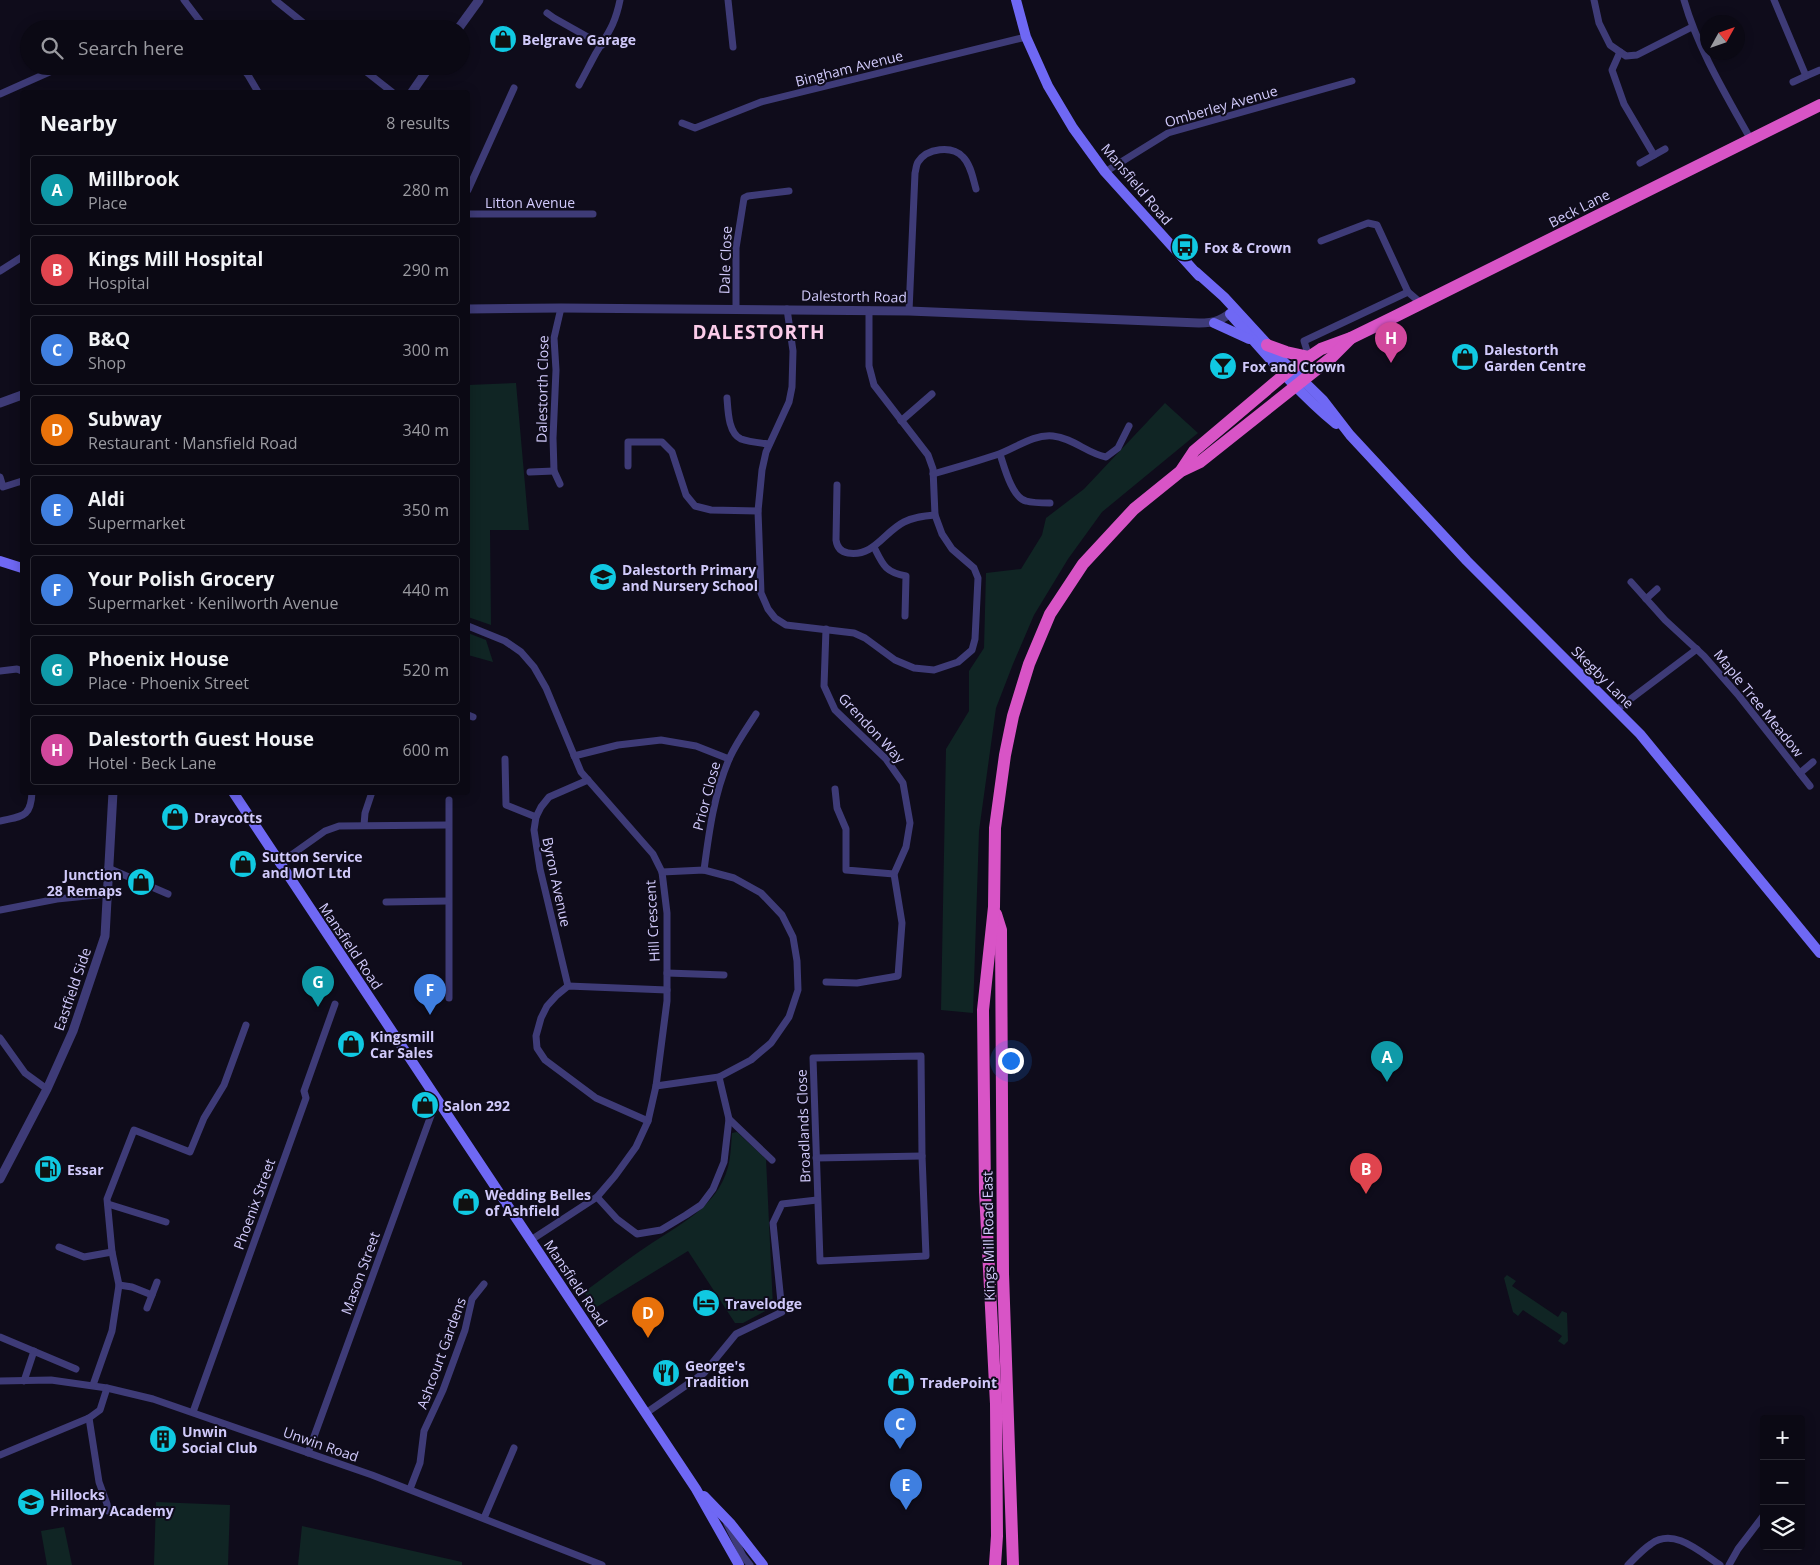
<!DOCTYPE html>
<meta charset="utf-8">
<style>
body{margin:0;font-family:"Open Sans",sans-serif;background:#14121d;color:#f1f3f6}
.controls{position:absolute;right:15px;bottom:15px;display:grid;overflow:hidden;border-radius:5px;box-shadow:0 2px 12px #0003}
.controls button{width:45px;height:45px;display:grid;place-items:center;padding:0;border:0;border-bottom:1px solid #2b2a34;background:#0b0914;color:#f1f3f6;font:25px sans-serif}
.compass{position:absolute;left:1700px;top:15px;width:45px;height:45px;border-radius:50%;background:#0b0914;box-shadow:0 2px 12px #0003;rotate:50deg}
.you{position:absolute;left:1010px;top:1060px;width:18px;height:18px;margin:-12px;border:4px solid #fff;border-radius:50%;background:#1a73e8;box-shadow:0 0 0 8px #1a73e833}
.badge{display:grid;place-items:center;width:32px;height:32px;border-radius:50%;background:#8c9099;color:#fff;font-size:16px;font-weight:700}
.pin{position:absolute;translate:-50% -41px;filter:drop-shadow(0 1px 2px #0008)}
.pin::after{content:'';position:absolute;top:26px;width:18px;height:15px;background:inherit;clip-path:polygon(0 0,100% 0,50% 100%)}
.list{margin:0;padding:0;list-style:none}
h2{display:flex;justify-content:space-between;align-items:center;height:65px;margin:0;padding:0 20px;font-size:21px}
h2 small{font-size:16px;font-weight:400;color:#9a9aa0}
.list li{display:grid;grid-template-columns:32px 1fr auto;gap:15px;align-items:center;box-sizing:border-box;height:70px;margin:0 10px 10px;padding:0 10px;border:1px solid #2b2a34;border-radius:5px}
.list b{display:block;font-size:19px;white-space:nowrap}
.list p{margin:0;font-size:16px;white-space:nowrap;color:#9a9aa0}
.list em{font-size:16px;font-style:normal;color:#9a9aa0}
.icon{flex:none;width:28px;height:28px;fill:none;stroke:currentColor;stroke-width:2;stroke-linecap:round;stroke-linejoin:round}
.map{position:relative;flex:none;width:1820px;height:1565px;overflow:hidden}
.search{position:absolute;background:#0b0914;box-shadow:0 2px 12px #0003;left:20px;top:20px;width:450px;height:55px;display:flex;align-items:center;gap:12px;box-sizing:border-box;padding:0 18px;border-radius:28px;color:#9a9aa0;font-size:19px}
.panel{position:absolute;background:#0b0914;box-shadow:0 2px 12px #0003;left:20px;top:90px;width:450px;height:705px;border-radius:5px}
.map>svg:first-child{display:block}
.green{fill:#102524}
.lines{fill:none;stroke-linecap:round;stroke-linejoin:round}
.minor{stroke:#3e3b77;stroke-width:7}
.tertiary{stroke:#3e3b77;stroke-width:9}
.secondary{stroke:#6f68f4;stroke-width:10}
.trunk{stroke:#d854c6;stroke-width:12}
.labels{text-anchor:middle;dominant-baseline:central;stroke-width:4;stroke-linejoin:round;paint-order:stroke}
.poi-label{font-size:14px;font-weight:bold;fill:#d1cafb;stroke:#0f0c1b;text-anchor:start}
.street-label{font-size:14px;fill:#d1cafb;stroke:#0f0c1b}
.district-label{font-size:19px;font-weight:bold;letter-spacing:1px;fill:#fbcce9;stroke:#0f0c1b}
</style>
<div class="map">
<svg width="1820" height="1565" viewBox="0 0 1820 1565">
<rect width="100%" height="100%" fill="#0f0c1b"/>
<!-- green -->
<g class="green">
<polygon points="516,383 529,530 490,530 491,625 468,617 468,385"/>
<polygon points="1165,403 1198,433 1102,512 1068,559 1034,615 1013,664 996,708 979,831 973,1013 941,1010 946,749 969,711 969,671 984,648 986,573 1021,569 1042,535 1046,518 1084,489"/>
<polygon points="468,633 486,640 493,662 468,655"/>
<path d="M737,1132L766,1159L773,1307L743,1323H735L688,1251L595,1308L584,1292C605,1277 625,1261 646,1247C678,1225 717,1208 728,1167C731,1156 731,1144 732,1133Z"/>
<polygon points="1507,1275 1516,1281 1512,1286 1558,1317 1562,1311 1567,1313 1568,1341 1564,1345 1558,1341 1562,1336 1523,1310 1518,1316 1513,1312 1504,1278"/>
<polygon points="156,1502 230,1505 228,1565 154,1565"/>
<polygon points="302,1526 462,1562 462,1565 298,1565"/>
<polygon points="64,1527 72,1565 47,1565 41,1531"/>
</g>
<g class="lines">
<!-- minor -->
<g class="minor">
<polyline points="184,0 206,29"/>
<polyline points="275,0 311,29"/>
<polyline points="728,0 733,47"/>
<polyline points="1594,0 1599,23 1610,45 1626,56 1637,55 1692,27"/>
<path d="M1684,0C1698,49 1726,95 1751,140"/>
<polyline points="1774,0 1806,76 1820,70"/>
<polyline points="547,13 554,18 602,45"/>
<polyline points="1620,52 1612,70 1624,104 1654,155"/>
<polyline points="241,66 248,75 258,92"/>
<polyline points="359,66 392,92"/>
<polyline points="1793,82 1806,76"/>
<path d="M579,85C585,74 590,64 596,53C608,33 615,25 620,0"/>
<polyline points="0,94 63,66"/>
<polyline points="682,123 695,128 761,102 1026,37"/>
<polyline points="1640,163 1665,149"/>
<polyline points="1105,172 1168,133 1352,81"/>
<polyline points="468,190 514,88"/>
<polyline points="468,214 593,214"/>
<polyline points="1321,241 1368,223 1377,225 1408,292"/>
<polyline points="0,271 22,257"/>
<polyline points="736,309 736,248 744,198 748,196 789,191"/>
<polyline points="787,309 793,351 792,387 789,402 766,452 762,470 758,511 761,593 768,609 775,618 786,625 854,633 865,638 895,660 914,668 934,670 958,662 972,650 975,639 978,578 974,568 952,549 942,534 935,515 933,469 928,455 874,385 869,366 869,310"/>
<path d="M909,311L915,173C916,170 916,165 918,162C927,148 952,145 963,157C971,165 973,179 976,189"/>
<polyline points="1309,357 1304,341 1408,292 1422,304"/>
<path d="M727,398C728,410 728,433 741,439C749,442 761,443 769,444"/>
<polyline points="901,421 932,394"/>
<path d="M1000,454C1004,466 1012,498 1026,501C1033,503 1042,503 1050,503"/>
<polyline points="628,466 628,442 662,442 672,452 686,495 695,506 711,510 758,511"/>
<polyline points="530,472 554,471"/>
<path d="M933,474C954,468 975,462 996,455C1015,449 1032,434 1053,436C1073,438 1088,454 1106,457L1118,448L1129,426"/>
<polyline points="0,477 3,487 22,481"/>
<polyline points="560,484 554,471 553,438 556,370 554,338 561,308"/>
<path d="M837,485L836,540C837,547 841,552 848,553C874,557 884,532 904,522C914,517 924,516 935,515"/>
<path d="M874,547C883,565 885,572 906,576L905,616"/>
<polyline points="1631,582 1665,620 1704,656 1739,696 1810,786"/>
<polyline points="1646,599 1657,589"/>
<polyline points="468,626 505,641 521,652 534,667 546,688 581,772 653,854 662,872 667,913 667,1001 656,1086 648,1121 636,1147 615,1176 597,1197 531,1240"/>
<polyline points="826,629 824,686 835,710 886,759 903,783 910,823 906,847 894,874 902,923 898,976 857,983 826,982"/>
<polyline points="0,671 17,669 22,671"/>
<polyline points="1616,710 1697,649"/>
<polyline points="468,715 473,717"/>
<polyline points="574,756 618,745 661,740 696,746 729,759"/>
<polyline points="505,759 506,805 536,817"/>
<polyline points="1800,773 1813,762"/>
<polyline points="835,789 837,808 846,829 846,870 894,874"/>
<polyline points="449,800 449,998"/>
<path d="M0,821C22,816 31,818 32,792"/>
<polyline points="364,825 365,813 372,792"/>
<polyline points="280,863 325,831 339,826 448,825"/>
<polyline points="108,868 168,894"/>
<path d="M704,870C709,832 714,793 730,757C737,742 747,728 756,714"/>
<polyline points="386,902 448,901"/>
<polyline points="0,910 57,899 107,894"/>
<polyline points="667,973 724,975"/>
<polyline points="568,986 540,869 534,830 536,817 541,807 549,797 588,780"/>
<polyline points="0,1038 25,1073 47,1089"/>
<polygon points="921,1056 922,1156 926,1256 820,1261 813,1058"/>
<polyline points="656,1086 719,1077 751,1060 771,1043 789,1017 798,990 797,961 793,937 782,915 761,893 734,878 704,870 662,872"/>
<polyline points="729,1119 772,1160"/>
<polyline points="648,1121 596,1098 545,1060 537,1048 536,1036 541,1018 547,1006 557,995 568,986 667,990"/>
<polyline points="816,1158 922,1156"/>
<polyline points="597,1197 617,1219 637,1234 661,1230 686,1215 701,1205 713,1189 724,1162 729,1119 719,1077"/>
<polyline points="108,1204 166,1222"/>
<polyline points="59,1247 84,1257 112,1252"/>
<polyline points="119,1285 132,1287 152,1295"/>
<polyline points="147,1308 157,1282"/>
<polyline points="0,1337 76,1369"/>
<polyline points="0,1381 51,1380 107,1388 153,1399 372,1475 602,1565"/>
<polyline points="24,1381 34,1351"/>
<polyline points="93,1385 112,1331 119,1285 112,1252 107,1199 134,1130 190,1152 204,1118 224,1085 246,1025"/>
<polyline points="193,1412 306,1098 304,1091 335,1004"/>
<polyline points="646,1413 704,1373 736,1334 782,1312 773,1223 782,1204 817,1200"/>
<polyline points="89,1418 99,1482 107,1504 108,1511"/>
<polyline points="308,1453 433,1110 438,1103"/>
<polyline points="0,1455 89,1418 100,1410 107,1388"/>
<polyline points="410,1489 420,1463 424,1431 443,1390 465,1330 472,1299 484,1284"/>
<polyline points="484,1518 514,1448"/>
<polyline points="727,1524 743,1556 750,1565"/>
<path d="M1628,1565C1635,1558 1642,1550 1651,1544C1674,1527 1700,1552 1720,1565"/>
<polyline points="1729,1565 1738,1549 1764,1515"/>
</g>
<!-- tertiary -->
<g class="tertiary">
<polyline points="458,29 479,0"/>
<polyline points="412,92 430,66"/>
<path d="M468,309L561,308L909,311L1199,323C1215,323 1223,320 1235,309"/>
<polyline points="0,403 22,395"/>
<polyline points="0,1179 47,1089 73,1031 105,936 113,792"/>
</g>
<!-- secondary -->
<g class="secondary">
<polyline points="1016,0 1026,37 1048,86 1073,128 1105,172 1199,276"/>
<polyline points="1196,272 1224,297 1283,361 1323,400 1350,435 1467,561 1640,734 1820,953"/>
<path d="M1230,314C1264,352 1296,391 1336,424"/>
<polyline points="1214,323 1249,339"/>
<polyline points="0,561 22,568"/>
<polyline points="233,792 696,1489 739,1565"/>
<polyline points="704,1496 731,1524 763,1565"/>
</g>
<!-- trunk -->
<g class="trunk">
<polyline points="1267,345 1286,352 1309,357"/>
<polyline points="1182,469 1194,451 1291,369 1321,349 1351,338 1394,317 1820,105"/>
<polyline points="996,914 1001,930 1003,1274 1013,1565"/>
<polyline points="995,1565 997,1536 996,1404 985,1192 983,1010 994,907 995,828 1005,755 1013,716 1029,664 1050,614 1083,564 1134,509 1181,471 1200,462 1331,358 1351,338"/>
</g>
</g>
<!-- icons -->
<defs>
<g id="shop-disc" transform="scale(1.4375)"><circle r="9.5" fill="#10c9e2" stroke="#0f0c1b"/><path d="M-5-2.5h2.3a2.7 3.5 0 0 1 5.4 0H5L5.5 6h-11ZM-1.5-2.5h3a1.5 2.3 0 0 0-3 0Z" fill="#111"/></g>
<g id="bus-disc" transform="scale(1.4375)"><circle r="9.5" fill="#10c9e2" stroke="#0f0c1b"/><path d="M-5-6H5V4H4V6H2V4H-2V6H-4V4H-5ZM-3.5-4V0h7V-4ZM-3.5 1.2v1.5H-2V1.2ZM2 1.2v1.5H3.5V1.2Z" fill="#111"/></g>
<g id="bar-disc" transform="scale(1.4375)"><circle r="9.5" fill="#10c9e2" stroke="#0f0c1b"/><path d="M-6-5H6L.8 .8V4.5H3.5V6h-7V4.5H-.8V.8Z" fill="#111"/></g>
<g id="school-disc" transform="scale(1.4375)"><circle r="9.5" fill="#10c9e2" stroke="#0f0c1b"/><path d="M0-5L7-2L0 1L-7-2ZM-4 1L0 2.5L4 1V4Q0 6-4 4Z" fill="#111"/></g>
<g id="fuel-disc" transform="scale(1.4375)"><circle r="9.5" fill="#10c9e2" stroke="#0f0c1b"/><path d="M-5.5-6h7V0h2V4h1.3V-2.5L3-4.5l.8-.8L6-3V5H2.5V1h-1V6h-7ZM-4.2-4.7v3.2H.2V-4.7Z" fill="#111"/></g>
<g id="hotel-disc" transform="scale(1.4375)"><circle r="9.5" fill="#10c9e2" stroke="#0f0c1b"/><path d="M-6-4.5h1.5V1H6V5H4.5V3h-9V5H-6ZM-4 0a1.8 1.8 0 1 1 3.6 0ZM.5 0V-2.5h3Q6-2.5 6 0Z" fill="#111"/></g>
<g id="restaurant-disc" transform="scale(1.4375)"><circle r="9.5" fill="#10c9e2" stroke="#0f0c1b"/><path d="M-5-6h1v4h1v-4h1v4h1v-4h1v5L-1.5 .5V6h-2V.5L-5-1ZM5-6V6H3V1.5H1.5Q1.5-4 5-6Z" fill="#111"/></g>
<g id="building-disc" transform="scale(1.4375)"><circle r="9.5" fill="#10c9e2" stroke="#0f0c1b"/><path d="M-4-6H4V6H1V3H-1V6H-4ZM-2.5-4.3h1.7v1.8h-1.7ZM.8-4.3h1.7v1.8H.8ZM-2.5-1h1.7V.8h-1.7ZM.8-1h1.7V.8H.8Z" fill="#111"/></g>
</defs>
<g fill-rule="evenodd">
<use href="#shop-disc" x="503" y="39"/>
<use href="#bus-disc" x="1185" y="247"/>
<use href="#shop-disc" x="1465" y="357"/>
<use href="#bar-disc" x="1223" y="366"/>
<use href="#school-disc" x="603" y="577"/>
<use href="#shop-disc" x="175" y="817"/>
<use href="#shop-disc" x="243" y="864"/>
<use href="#shop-disc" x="141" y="882"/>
<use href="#shop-disc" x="351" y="1044"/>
<use href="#shop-disc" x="425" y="1105"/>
<use href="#fuel-disc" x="48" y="1169"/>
<use href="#shop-disc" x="466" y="1202"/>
<use href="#hotel-disc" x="706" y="1303"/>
<use href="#restaurant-disc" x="666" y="1373"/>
<use href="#shop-disc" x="901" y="1382"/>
<use href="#building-disc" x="163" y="1439"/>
<use href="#school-disc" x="31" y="1502"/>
</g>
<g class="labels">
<!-- poi labels -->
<g class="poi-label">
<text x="522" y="39">Belgrave Garage</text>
<text x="1204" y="247">Fox &amp; Crown</text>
<text x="1484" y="349">Dalestorth<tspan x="1484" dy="16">Garden Centre</tspan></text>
<text x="1242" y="366">Fox and Crown</text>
<text x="622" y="569">Dalestorth Primary<tspan x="622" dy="16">and Nursery School</tspan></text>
<text x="194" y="817">Draycotts</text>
<text x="262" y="856">Sutton Service<tspan x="262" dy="16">and MOT Ltd</tspan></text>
<text x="122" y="874" text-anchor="end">Junction<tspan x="122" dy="16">28 Remaps</tspan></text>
<text x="370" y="1036">Kingsmill<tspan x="370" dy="16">Car Sales</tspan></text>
<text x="444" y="1105">Salon 292</text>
<text x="67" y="1169">Essar</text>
<text x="485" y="1194">Wedding Belles<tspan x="485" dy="16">of Ashfield</tspan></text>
<text x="725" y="1303">Travelodge</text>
<text x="685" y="1365">George's<tspan x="685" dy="16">Tradition</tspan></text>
<text x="920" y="1382">TradePoint</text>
<text x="182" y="1431">Unwin<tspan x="182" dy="16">Social Club</tspan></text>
<text x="50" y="1494">Hillocks<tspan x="50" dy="16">Primary Academy</tspan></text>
</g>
<!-- street labels -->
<g class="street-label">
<text transform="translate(849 68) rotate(-14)">Bingham Avenue</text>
<text transform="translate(1221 106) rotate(-16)">Omberley Avenue</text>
<text transform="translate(1137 184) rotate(50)">Mansfield Road</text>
<text x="530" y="202">Litton Avenue</text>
<text transform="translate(1579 208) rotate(-27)">Beck Lane</text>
<text transform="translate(725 260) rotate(-88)">Dale Close</text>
<text transform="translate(854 296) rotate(1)">Dalestorth Road</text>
<text transform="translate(542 389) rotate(-89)">Dalestorth Close</text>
<text transform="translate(1603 677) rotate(45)">Skegby Lane</text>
<text transform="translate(1759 703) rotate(51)">Maple Tree Meadow</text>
<text transform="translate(872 728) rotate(47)">Grendon Way</text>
<text transform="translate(706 796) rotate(-75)">Prior Close</text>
<text transform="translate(557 882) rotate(78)">Byron Avenue</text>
<text transform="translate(652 921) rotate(-93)">Hill Crescent</text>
<text transform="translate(351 946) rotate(56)">Mansfield Road</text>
<text transform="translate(72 989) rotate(-71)">Eastfield Side</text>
<text transform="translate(803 1126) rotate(-92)">Broadlands Close</text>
<text transform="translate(254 1204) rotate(-70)">Phoenix Street</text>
<text transform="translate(988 1236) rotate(-91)">Kings Mill Road East</text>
<text transform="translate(360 1273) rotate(-70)">Mason Street</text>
<text transform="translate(576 1283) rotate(56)">Mansfield Road</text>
<text transform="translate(441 1353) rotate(-70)">Ashcourt Gardens</text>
<text transform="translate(321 1444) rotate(19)">Unwin Road</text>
</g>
<!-- district labels -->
<g class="district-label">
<text x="759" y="332">DALESTORTH</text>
</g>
</g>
</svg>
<div class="controls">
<button>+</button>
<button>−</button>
<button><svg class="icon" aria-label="layers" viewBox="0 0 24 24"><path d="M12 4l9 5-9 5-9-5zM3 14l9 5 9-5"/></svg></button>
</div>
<svg class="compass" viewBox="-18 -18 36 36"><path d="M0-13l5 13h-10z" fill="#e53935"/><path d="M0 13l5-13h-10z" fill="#9a9aa0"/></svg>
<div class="you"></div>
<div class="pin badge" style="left:1387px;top:1082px;background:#0f9aa8">A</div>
<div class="pin badge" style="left:1366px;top:1194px;background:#e0444e">B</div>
<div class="pin badge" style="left:900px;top:1449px;background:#3f7fe0">C</div>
<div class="pin badge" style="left:648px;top:1338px;background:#e8710a">D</div>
<div class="pin badge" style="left:906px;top:1510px;background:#3f7fe0">E</div>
<div class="pin badge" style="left:430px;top:1015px;background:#3f7fe0">F</div>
<div class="pin badge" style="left:318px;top:1007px;background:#0f9aa8">G</div>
<div class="pin badge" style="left:1391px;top:363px;background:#d1479c">H</div>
<div class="search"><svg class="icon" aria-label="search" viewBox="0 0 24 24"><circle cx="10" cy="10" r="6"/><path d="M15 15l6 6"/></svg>Search here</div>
<section class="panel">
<h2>Nearby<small>8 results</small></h2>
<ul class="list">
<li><span class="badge" style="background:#0f9aa8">A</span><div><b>Millbrook</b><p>Place</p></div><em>280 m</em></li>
<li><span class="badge" style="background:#e0444e">B</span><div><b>Kings Mill Hospital</b><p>Hospital</p></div><em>290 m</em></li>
<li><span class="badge" style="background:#3f7fe0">C</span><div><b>B&amp;Q</b><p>Shop</p></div><em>300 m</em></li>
<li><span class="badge" style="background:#e8710a">D</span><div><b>Subway</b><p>Restaurant · Mansfield Road</p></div><em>340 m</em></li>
<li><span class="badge" style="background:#3f7fe0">E</span><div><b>Aldi</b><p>Supermarket</p></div><em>350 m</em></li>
<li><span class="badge" style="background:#3f7fe0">F</span><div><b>Your Polish Grocery</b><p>Supermarket · Kenilworth Avenue</p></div><em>440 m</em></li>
<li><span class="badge" style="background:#0f9aa8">G</span><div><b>Phoenix House</b><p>Place · Phoenix Street</p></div><em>520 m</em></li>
<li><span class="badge" style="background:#d1479c">H</span><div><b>Dalestorth Guest House</b><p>Hotel · Beck Lane</p></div><em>600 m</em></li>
</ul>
</section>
</div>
